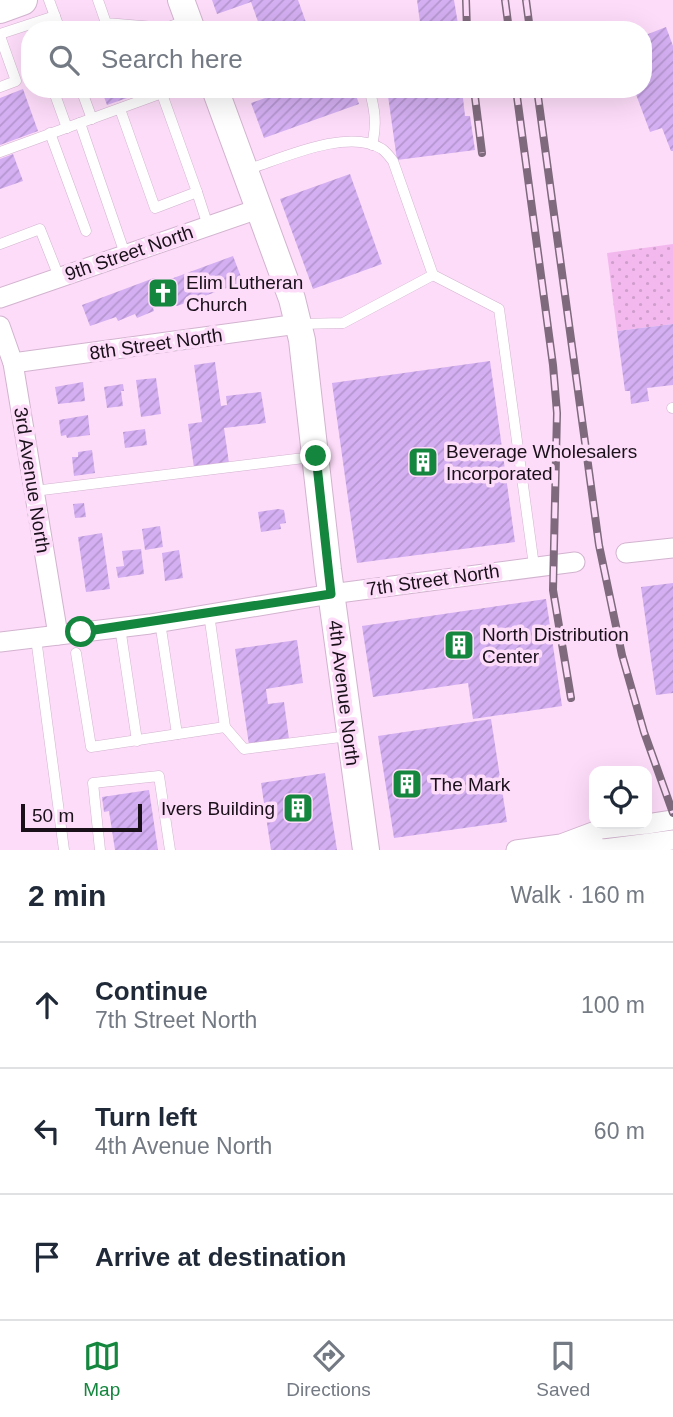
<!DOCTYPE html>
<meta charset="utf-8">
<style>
body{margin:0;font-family:Arial,sans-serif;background:#f2f2f3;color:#1f2937}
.controls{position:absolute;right:21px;bottom:21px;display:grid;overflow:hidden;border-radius:14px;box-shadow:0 7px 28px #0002}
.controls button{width:63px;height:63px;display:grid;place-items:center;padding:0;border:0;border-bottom:2px solid #e0e1e3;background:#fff;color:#1f2937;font:35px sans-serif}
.scale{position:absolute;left:21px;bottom:18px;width:121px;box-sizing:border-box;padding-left:7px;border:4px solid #1a101a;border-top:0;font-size:19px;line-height:24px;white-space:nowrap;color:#1a101a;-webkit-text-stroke:5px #fddcf9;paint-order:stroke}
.stop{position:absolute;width:21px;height:21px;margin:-16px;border:5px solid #14863e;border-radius:50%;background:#fff}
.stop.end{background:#14863e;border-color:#fff;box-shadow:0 2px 7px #0008}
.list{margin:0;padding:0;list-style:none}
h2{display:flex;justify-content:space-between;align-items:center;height:91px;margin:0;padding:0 28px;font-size:30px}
h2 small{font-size:23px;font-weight:400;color:#747a83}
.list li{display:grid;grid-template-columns:46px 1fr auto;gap:21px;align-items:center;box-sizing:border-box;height:126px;padding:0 28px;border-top:2px solid #e0e1e3}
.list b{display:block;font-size:26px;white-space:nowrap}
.list p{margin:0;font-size:23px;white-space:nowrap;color:#747a83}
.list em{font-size:23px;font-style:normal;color:#747a83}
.icon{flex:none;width:38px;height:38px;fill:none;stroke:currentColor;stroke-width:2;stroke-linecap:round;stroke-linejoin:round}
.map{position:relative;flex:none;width:673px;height:850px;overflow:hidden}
.search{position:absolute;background:#fff;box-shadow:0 7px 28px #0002;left:21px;right:21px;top:21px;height:77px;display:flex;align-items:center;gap:18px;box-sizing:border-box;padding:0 24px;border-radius:28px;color:#747a83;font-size:26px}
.sheet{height:469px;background:#fff}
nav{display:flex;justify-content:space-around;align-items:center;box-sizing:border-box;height:98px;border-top:2px solid #e0e1e3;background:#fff;font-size:19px;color:#747a83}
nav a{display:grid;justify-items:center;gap:4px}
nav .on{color:#14863e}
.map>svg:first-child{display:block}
.park{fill:url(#park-dots)}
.building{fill:url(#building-hatch)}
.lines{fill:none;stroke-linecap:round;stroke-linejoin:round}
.lane-casing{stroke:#d2b3cf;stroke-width:11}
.street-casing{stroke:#d2b3cf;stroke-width:21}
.secondary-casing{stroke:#d2b3cf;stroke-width:28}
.primary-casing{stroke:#d2b3cf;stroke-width:32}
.lane{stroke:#fff;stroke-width:10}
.street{stroke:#fff;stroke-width:19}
.secondary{stroke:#fff;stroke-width:26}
.primary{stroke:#fff;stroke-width:30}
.rail-casing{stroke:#7e6a7c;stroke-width:8}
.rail{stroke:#fddcf9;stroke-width:5;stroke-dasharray:16;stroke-linecap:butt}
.route{stroke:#14863e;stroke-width:9}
.labels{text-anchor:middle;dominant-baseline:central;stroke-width:7;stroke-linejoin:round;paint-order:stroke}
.street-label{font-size:19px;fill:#1a101a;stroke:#fddcf9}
.poi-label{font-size:19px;fill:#1a101a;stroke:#fddcf9;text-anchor:start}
</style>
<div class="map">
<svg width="673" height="850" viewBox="0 0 673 850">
<defs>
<pattern id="park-dots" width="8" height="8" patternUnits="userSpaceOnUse" patternTransform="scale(1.75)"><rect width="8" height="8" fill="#f3b9ee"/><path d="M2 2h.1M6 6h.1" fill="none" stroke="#d09ecc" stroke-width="1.8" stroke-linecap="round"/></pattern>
<pattern id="building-hatch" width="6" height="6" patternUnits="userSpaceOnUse" patternTransform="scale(1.75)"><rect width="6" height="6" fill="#d4aff2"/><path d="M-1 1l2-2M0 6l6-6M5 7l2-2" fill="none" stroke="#b596cf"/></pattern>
</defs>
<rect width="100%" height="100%" fill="#fddcf9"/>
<!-- park -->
<polygon class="park" points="673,244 673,324 617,331 607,253"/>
<!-- building -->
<g class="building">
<polygon points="212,0 298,0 307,25 294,30 261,30 251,2 217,14"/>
<polygon points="417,0 454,0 459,30 421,30"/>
<polygon points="666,27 673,46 673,151 671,151 662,128 650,132 634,89 643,89 643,36"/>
<polygon points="23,89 38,131 0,145 0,98"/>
<polygon points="101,89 150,89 150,90 107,105"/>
<polygon points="265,89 354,89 359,104 264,138 251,103 268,97"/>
<polygon points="387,89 462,89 465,116 470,116 475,150 397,160"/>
<polygon points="13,154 23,181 0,189 0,159"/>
<polygon points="350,174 382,264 313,289 280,199"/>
<polygon points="233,256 243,282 177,306 163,304 153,308 154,311 137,318 135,314 118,321 116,317 90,326 82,305 154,278 168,280"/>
<polygon points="673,324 673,385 647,388 649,401 631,404 630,391 625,391 617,331"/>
<polygon points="490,361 515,542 357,563 332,383"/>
<polygon points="215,362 221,406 227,405 226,396 261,392 266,423 224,428 229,463 194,468 188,424 202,422 194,365"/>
<polygon points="156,378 161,414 141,417 136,380"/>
<polygon points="83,382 85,401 58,404 55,387"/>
<polygon points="123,384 124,391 121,391 123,406 107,408 104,387"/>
<polygon points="88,415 90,435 67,438 66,435 61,436 59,420"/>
<polygon points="145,429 147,445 125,448 123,432"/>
<polygon points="92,450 95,473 74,476 72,457 78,457 78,452"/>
<polygon points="84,503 86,517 75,518 73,504"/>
<polygon points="278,509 284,510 286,523 280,524 281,529 261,532 258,512"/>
<polygon points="160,526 163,547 145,550 142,529"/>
<polygon points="102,533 110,589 86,592 78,537"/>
<polygon points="141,549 144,574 118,578 116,567 124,566 122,551"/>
<polygon points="179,550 183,578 165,581 162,553"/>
<polygon points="673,583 673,693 656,695 641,587"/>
<polygon points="546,599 562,706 473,719 468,683 373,697 362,626"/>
<polygon points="297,640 303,683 266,689 268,704 284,702 289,739 249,745 235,649"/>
<polygon points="491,719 507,822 394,838 378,736"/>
<polygon points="325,773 337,850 271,850 261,783"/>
<polygon points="149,790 158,850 115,850 109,811 104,812 102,797"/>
</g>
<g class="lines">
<!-- lane casing -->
<g class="lane-casing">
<g id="lane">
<polyline points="49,0 60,30"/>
<polyline points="98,0 106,23 166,28 188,20"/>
<polyline points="339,30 344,28 345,30"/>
<polyline points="0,34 55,16"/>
<polyline points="0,36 16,81 0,87"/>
<polyline points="53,89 67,128"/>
<polyline points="81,89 92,119"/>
<path d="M369,89C375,109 377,124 372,145"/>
<polyline points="162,94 197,192"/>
<polyline points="120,109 155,208 197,192 208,226"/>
<polyline points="80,123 125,254"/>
<polyline points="50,133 86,231"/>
<polyline points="0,152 173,89"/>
<path d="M246,170C281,159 348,127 382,149C386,152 390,157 393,161L433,275L499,309L534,566"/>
<polyline points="0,244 40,229 59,277"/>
<polyline points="299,324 343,323 433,275"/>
<polyline points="672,408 673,408"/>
<polyline points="34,491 312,457"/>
<polyline points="160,622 177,734"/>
<polyline points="120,627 137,741"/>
<polyline points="36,638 64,850"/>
<polyline points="76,653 91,747 225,727 209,614"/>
<polyline points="225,727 244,749 349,736"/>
<polyline points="100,850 93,783 159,776 170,850"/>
</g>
</g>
<!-- street casing -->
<g class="street-casing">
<g id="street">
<polyline points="0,298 258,209"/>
<polyline points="0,326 13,363 58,635"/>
<polyline points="13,363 298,324"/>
<polyline points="626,553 673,548"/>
<polyline points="0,642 150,624 331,594 575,562"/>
<polyline points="647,824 673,820"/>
<polyline points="565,844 604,849 673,840"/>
<polyline points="516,850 561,844 601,829 646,824"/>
</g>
</g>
<!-- secondary casing -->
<g class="secondary-casing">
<g id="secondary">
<polyline points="181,0 192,30"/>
<polyline points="215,89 292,299 302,340 328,570 366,850"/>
</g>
</g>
<!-- primary casing -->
<g class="primary-casing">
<polyline id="primary" points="0,8 22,0"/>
</g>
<!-- lane -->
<use href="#lane" class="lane"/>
<!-- street -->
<use href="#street" class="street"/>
<!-- secondary -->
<use href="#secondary" class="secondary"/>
<!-- primary -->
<use href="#primary" class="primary"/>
<!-- rail casing -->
<g class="rail-casing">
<g id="rail">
<polyline points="466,0 467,30"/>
<polyline points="505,0 509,30"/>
<polyline points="526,0 530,30"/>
<polyline points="474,89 482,153"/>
<polyline points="516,89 553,365 557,413 553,590 571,698"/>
<polyline points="537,89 599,545 622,655 644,732 673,813"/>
</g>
</g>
<!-- rail -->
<use href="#rail" class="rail"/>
</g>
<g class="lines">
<!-- route -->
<polyline class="route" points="81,632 331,594 316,456"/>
</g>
<!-- icons -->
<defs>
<g id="church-square" transform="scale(1.575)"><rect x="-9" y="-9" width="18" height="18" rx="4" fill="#14863e" stroke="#fddcf9"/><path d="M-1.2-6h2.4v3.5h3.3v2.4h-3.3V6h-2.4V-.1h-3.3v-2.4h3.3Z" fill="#fff"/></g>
<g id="building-square" transform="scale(1.575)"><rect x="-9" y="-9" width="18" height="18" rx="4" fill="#14863e" stroke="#fddcf9"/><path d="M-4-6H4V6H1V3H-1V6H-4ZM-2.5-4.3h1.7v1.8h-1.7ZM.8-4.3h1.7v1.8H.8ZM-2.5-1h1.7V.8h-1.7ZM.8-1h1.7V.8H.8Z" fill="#fff"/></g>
</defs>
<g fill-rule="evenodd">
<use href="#church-square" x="163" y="293"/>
<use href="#building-square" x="423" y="462"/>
<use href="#building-square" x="459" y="645"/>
<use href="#building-square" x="407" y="784"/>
<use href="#building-square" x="298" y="808"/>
</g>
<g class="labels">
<!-- street labels -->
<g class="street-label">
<text transform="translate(129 253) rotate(-19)">9th Street North</text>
<text transform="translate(156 344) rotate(-8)">8th Street North</text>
<text transform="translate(32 480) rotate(81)">3rd Avenue North</text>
<text transform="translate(433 580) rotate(-8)">7th Street North</text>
<text transform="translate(344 693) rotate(83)">4th Avenue North</text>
</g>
<!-- poi labels -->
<g class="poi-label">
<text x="186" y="282">Elim Lutheran<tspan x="186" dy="22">Church</tspan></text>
<text x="446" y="451">Beverage Wholesalers<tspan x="446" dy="22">Incorporated</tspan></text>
<text x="482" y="634">North Distribution<tspan x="482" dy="22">Center</tspan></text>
<text x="430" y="784">The Mark</text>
<text x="275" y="808" text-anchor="end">Ivers Building</text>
</g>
</g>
</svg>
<div class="controls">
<button><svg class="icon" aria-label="locate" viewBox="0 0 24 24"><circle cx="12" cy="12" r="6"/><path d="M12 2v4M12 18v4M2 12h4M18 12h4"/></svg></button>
</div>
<div class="scale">50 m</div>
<div class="stop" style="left:81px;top:632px"></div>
<div class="stop end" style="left:316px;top:456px"></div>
<div class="search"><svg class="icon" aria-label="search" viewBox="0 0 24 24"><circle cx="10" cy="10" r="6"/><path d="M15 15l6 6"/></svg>Search here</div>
</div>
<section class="sheet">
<h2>2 min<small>Walk · 160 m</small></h2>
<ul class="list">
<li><svg class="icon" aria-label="ahead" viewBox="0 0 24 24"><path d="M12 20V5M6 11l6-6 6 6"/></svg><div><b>Continue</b><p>7th Street North</p></div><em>100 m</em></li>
<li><svg class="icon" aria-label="left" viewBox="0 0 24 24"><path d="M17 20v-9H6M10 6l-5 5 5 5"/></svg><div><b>Turn left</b><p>4th Avenue North</p></div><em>60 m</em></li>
<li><svg class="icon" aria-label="arrive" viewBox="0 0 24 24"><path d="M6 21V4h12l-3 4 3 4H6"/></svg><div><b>Arrive at destination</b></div></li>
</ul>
</section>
<nav>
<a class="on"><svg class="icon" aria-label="map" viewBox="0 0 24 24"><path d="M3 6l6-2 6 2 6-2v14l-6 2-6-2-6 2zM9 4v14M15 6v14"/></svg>Map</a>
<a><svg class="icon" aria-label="directions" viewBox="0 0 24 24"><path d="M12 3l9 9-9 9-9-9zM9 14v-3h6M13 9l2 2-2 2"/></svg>Directions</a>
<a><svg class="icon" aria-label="saved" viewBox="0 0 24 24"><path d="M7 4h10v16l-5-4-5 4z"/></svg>Saved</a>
</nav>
